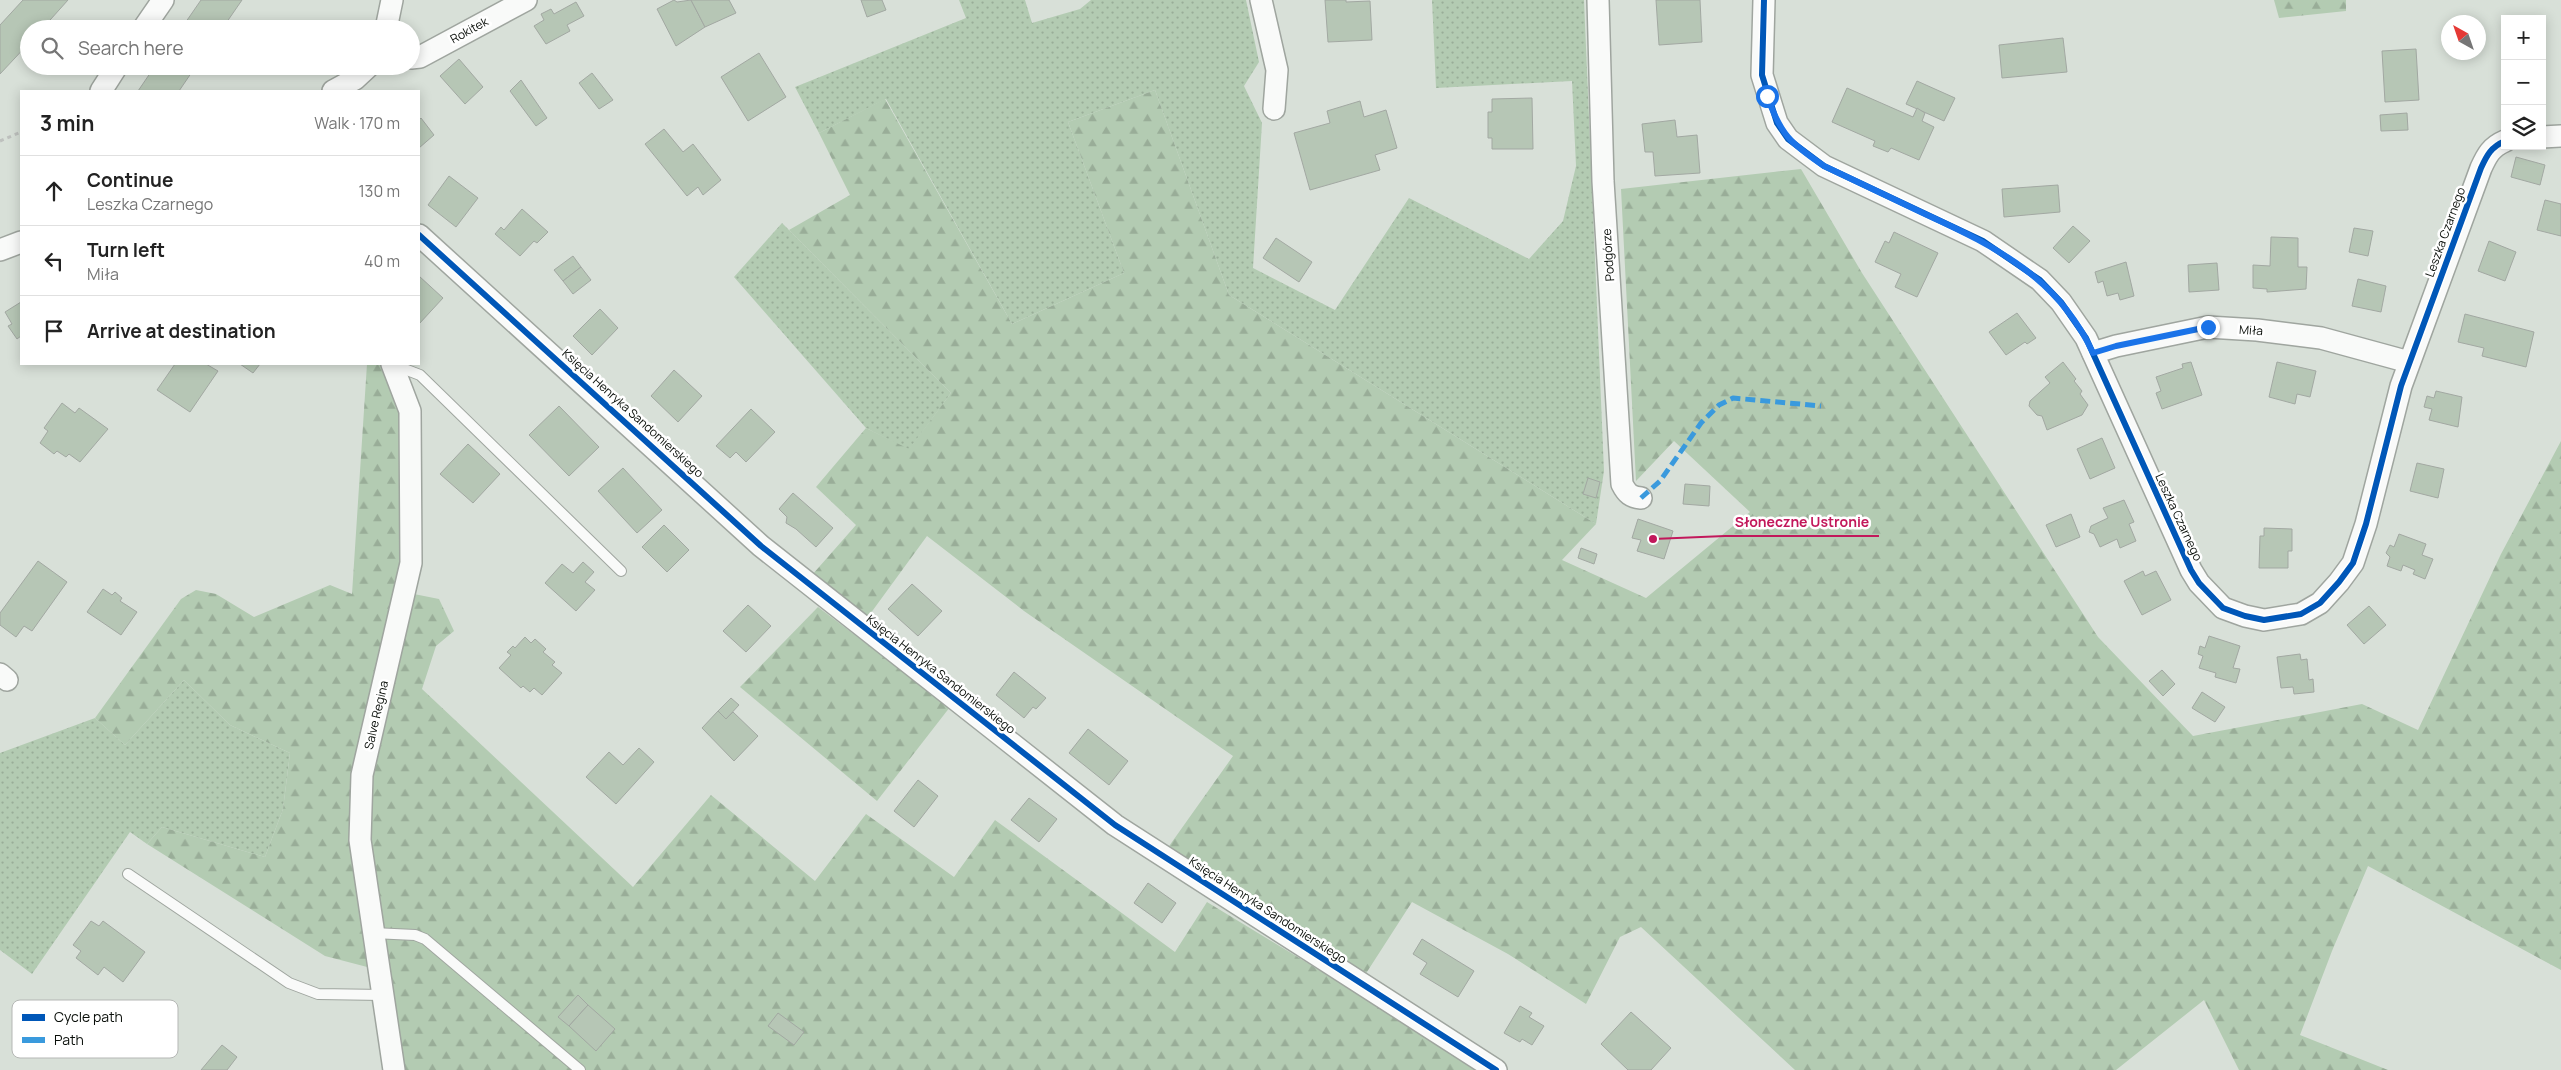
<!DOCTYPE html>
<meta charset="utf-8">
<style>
body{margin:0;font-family:Manrope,sans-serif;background:#f6f6f6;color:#222}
.controls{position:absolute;right:15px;top:15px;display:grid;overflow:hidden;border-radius:0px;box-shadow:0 2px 12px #0003}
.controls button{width:45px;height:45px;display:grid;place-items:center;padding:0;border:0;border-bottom:1px solid #e0e0e0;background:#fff;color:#222;font:25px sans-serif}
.compass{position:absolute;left:2441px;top:15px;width:45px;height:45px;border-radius:50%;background:#fff;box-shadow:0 2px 12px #0003;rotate:320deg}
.stop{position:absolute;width:15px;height:15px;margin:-11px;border:4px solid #1a73e8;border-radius:50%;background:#fff}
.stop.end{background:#1a73e8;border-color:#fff;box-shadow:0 1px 5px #0008}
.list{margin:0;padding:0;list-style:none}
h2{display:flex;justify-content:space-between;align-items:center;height:65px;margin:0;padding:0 20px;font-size:21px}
h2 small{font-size:16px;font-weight:400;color:#767676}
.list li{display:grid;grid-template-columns:32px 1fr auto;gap:15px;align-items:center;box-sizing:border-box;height:70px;padding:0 20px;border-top:1px solid #e0e0e0}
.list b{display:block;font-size:19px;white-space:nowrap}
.list p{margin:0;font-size:16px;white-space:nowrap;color:#767676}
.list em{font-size:16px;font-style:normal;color:#767676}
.icon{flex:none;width:28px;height:28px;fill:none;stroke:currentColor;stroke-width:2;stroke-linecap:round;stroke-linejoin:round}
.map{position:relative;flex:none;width:2561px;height:1070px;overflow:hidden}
.search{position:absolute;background:#fff;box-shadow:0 2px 12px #0003;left:20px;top:20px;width:400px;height:55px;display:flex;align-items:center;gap:12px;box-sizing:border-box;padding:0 18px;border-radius:28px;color:#767676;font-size:19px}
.panel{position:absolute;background:#fff;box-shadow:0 2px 12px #0003;left:20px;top:90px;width:400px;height:275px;border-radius:0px}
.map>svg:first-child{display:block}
.grass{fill:url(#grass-dots)}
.forest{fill:url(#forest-firs)}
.building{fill:#b6c6b5;stroke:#a2a8a2}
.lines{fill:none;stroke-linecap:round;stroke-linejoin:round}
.lane-casing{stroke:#9fa59f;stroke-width:12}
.street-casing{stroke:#9fa59f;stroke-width:24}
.path{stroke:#bec1be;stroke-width:3;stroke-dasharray:4 4;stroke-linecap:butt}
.lane{stroke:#f9faf9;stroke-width:10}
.street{stroke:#f9faf9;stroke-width:21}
.quiet{stroke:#3a9add;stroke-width:5;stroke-dasharray:10 5;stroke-linecap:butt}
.cycleway-casing{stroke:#fff;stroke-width:9}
.cycleway{stroke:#0057b8;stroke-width:6}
.route{stroke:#1a73e8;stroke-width:6}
.labels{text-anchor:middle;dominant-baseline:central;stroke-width:5;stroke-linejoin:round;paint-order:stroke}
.street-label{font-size:12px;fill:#090e09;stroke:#fff}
.key{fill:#fff;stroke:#b5b7b5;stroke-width:1}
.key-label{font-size:14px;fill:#090e09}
.leader{fill:none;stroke:#c2185b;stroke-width:2}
.callout-dot{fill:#c2185b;stroke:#fff;stroke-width:2}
.callout-label{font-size:14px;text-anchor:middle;font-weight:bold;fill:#c2185b;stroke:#fff;stroke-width:5;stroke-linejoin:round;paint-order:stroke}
</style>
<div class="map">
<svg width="2561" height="1070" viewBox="0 0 2561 1070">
<defs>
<pattern id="grass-dots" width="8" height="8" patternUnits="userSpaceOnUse" patternTransform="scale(1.25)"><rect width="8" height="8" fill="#b3cbb2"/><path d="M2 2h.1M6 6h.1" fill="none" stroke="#99ad98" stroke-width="1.8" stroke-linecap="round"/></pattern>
<pattern id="forest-firs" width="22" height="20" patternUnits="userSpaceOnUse" patternTransform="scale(1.25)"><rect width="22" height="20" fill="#b3cbb2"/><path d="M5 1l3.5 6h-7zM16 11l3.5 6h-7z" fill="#99ad98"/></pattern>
</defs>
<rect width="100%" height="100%" fill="#d8e0d8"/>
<!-- grass -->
<g class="grass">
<polygon points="959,0 1025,0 1032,23 1080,9 1091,0 1246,0 1259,62 1244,86 1262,123 1253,268 1335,310 1409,198 1529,259 1563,221 1576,166 1572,81 1436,88 1432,0 1584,0 1604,471 1596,524 1229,295 1155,90 1068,122 1124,273 1012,324 886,99 819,133 795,87 966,18"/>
<polygon points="782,223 951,393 909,450 866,428 734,277"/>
<polygon points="184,680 230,725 290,753 283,809 265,857 162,827 147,844 130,832 32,974 0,950 0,753 95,718 125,745"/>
</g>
<!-- forest -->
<g class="forest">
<polygon points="2274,0 2346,0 2346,11 2279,18"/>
<polygon points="1155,90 1229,295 1596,524 1562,560 1646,598 1750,512 1674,441 1636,481 1621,189 1801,169 1862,273 2098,637 2193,736 2362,704 2418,730 2501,554 2561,441 2561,970 2368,866 2332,951 2300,1035 2388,1070 2239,1070 2204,1000 2116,1070 1795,1070 1641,927 1620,937 1586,1004 1508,954 1412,902 1365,975 1167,849 1233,756 1024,611 927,536 865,621 812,575 856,525 816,487 866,428 909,449 951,393 789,230 850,195 819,133 885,99 1012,324 1124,273 1068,122"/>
<polygon points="367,364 383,364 402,413 404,559 355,770 371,968 325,956 147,844 162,827 265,857 283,809 290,753 230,725 184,680 125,745 95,718 181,599 196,590 216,594 254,617 330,585 352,594"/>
<polygon points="414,594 439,599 454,631 436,646 422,689 633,887 711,795 815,881 866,814 954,877 995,820 1175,952 1207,902 1484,1070 401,1070 369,838 369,773"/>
<polygon points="818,607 950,707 877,801 740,687"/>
</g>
<!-- building -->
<g class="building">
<polygon points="23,0 68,0 42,29 29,29 29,43 0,74 0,25"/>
<polygon points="201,0 242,0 222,29 181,29"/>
<polygon points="674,0 677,2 691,0 705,27 676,46 657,9"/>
<polygon points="691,0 729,0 736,13 705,27"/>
<polygon points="861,0 882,0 886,10 867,17"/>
<polygon points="1325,0 1346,0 1346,2 1370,1 1372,40 1328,42"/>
<polygon points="1656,0 1700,0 1702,42 1659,45"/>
<polygon points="576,2 584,16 567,25 570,31 546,44 534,26 544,20 541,14 551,9 554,14"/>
<polygon points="2063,38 2067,72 2002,78 1999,45"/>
<polygon points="2416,49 2419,100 2385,102 2382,51"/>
<polygon points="759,53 786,97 748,121 721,77"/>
<polygon points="459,59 483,87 465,104 440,76"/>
<polygon points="155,66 196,66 179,91 138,91"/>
<polygon points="592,73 613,100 599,109 579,83"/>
<polygon points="521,80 547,118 536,126 510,91"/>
<polygon points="1917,81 1955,98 1944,121 1906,104"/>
<polygon points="1847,88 1913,117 1917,108 1925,113 1922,121 1934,127 1919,160 1891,148 1888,152 1873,146 1875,141 1832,122"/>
<polygon points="1532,98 1533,149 1492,149 1492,138 1488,138 1488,112 1492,112 1492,99"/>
<polygon points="1360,101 1364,117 1386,110 1397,148 1375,155 1380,170 1310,190 1294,133 1330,123 1327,111"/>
<polygon points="2407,113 2408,130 2381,131 2380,115"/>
<polygon points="421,118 434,135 419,148 419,120"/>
<polygon points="1675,120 1677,137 1697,135 1700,173 1655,176 1653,152 1645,152 1642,124"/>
<polygon points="664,129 683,152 693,144 721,180 703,195 698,187 687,196 645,144"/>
<polygon points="2516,157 2545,165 2540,185 2511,177"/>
<polygon points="449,176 478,198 456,227 428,205"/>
<polygon points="2058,185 2060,212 2004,217 2002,189"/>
<polygon points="2545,200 2561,204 2561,236 2537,230"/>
<polygon points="522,209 548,232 537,243 534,241 520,256 495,234 501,227 504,230"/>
<polygon points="2073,226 2090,241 2069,263 2053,248"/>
<polygon points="2354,228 2373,231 2368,256 2349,252"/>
<polygon points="1894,232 1938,253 1917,297 1895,287 1901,274 1875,262 1885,241 1889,243"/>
<polygon points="2271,237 2298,238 2298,267 2307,267 2306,289 2267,292 2267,289 2253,288 2253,265 2270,266"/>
<polygon points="1276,238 1312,262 1299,282 1263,258"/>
<polygon points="2489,241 2516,252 2505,281 2478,271"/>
<polygon points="573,256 581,267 563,281 554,270"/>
<polygon points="2126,262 2134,296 2120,300 2118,293 2107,296 2103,281 2098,283 2095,272"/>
<polygon points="2217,263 2219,290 2189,292 2188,265"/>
<polygon points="581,267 591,280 573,294 563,281"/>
<polygon points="419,276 443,298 419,324"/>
<polygon points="2358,279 2386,286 2381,312 2352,306"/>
<polygon points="21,302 21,336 17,339 8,326 12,324 5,312"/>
<polygon points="600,309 618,328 592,355 573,336"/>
<polygon points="2017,313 2036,338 2027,344 2025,342 2006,355 1989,332"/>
<polygon points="2465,314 2534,332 2526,367 2482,356 2484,348 2458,342"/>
<polygon points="2063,362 2076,379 2074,381 2082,391 2080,394 2088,405 2082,415 2047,430 2042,416 2037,415 2029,406 2030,401 2050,383 2045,377"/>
<polygon points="2191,362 2202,395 2162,409 2156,393 2161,391 2156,377 2183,368 2182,364"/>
<polygon points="2277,362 2316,371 2310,397 2297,394 2295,404 2269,397"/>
<polygon points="175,364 206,364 218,371 190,412 157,390"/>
<polygon points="240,364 260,364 253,373"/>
<polygon points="674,370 702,396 678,422 651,396"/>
<polygon points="2436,391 2462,397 2458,427 2429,420 2432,409 2424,407 2427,396 2434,398"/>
<polygon points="62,403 75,413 79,408 108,429 80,462 69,454 66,457 57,451 54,454 40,443 48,431 44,428"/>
<polygon points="559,406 599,447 569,476 529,435"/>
<polygon points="751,409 775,432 746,462 736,452 730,458 716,446"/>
<polygon points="2102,438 2115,468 2090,479 2077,449"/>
<polygon points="468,444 500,474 473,503 440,474"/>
<polygon points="2417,463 2444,469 2438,498 2410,491"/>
<polygon points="623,468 662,510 637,533 598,491"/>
<polygon points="1588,478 1600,482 1596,498 1583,494"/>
<polygon points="1685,484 1710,486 1709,506 1683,504"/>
<polygon points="793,493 833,528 816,547 796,529 786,523 787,517 779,509"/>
<polygon points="2124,500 2134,522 2129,524 2136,541 2120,548 2117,539 2100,547 2094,534 2089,532 2091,526 2108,518 2103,508"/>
<polygon points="2071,514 2080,537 2056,547 2046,525"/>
<polygon points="1638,519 1673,531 1664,559 1637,551 1641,540 1632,538"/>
<polygon points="664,525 689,550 667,572 642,547"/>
<polygon points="2264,528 2292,529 2292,551 2288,551 2288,568 2259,568 2260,536 2264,536"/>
<polygon points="2399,534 2426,544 2422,555 2433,559 2425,579 2413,574 2415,570 2403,565 2401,571 2387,566 2390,557 2386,553 2390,545 2394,547"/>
<polygon points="1581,548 1597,554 1594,564 1578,558"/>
<polygon points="38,561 67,582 32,631 24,626 16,637 0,625 0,613"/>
<polygon points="583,562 594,572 585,582 595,590 576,611 545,583 562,564 573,573"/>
<polygon points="2143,571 2145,576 2156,571 2171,600 2142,615 2124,581"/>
<polygon points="912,584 942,611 918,636 888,609"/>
<polygon points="103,589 112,595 115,592 122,598 120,601 137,612 121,635 87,612"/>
<polygon points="748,605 771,626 746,652 723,631"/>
<polygon points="2369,606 2386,625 2364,644 2347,625"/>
<polygon points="2209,636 2240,646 2233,668 2240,669 2236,683 2215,677 2216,673 2199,668 2203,656 2198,654 2200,646 2205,648"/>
<polygon points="525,637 531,643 535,639 546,649 543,652 555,662 552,665 562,673 542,695 534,688 530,692 523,686 521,688 499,668 511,655 507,652 513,646 515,648"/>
<polygon points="2300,654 2301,660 2307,659 2309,680 2313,679 2314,692 2294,694 2293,687 2281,688 2277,657"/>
<polygon points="2162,670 2175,684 2163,696 2149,681"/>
<polygon points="1014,672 1046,698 1036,709 1033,707 1024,718 996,695"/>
<polygon points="2202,692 2225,707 2215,722 2192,708"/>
<polygon points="731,698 739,705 726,719 718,711"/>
<polygon points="718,711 726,719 733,712 758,736 734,761 702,728"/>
<polygon points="1088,729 1128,761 1109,785 1069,753"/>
<polygon points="639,748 654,762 616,804 586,777 609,752 623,765"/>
<polygon points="918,780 938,796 914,827 894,811"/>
<polygon points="1029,798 1057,819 1039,842 1011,820"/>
<polygon points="1148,883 1176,903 1162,923 1134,903"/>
<polygon points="91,921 99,926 103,921 145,952 123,982 104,967 98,975 76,958 81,951 73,945"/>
<polygon points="1422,939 1474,971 1458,997 1420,974 1427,963 1413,954"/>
<polygon points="578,995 588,1005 569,1026 558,1017"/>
<polygon points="588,1005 615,1029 596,1051 569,1026"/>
<polygon points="1520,1006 1532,1013 1529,1017 1544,1026 1532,1045 1522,1039 1520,1042 1504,1033"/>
<polygon points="1631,1012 1671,1048 1651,1070 1628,1070 1601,1044"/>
<polygon points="778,1013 804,1032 794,1045 768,1026"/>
<polygon points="222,1045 237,1057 227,1070 201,1070"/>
</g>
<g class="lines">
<!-- lane casing -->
<g class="lane-casing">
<g id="lane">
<polyline points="394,365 420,375 621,571"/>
<polyline points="128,874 289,983 318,994 383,995"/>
<polyline points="373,933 415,935 425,939 580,1070"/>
</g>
</g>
<!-- street casing -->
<g class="street-casing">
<g id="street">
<polyline points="1261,0 1277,70 1274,109"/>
<path d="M1598,0L1603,181L1622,484C1627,494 1631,497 1641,498"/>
<path d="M1764,0L1762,75L1777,123L1788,139L1824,166L1983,241L2040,280L2061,302L2086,338L2191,570L2199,583L2223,608L2245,616L2264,620L2301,614L2320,603L2339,582L2353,563L2366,524L2401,386L2481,168C2487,155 2491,147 2505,141"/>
<polyline points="143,29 163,0"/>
<polyline points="386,29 392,0"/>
<polyline points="411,58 420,57 526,0"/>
<polyline points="101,91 117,66"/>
<polyline points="333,91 355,79 369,66"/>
<polyline points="2542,137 2561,136"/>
<polyline points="419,235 761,546 1115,825 1496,1070"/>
<polyline points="0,250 21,242"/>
<polyline points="2093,353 2116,346 2208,327 2257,330 2321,338 2409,362"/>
<polyline points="392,364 410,411 411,563 362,775 360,840 394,1070"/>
<polyline points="0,674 7,680"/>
</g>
</g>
<!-- path -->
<polyline class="path" points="0,141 21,132"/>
<!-- lane -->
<use href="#lane" class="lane"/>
<!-- street -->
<use href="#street" class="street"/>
<!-- quiet -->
<polyline class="quiet" points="1641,498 1660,481 1701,423 1719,405 1733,398 1821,406"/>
<!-- cycleway casing -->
<g class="cycleway-casing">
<g id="cycleway">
<path d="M1764,0L1762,75L1777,123L1788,139L1824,166L1983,241L2040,280L2061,302L2086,338L2191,570L2199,583L2223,608L2245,616L2264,620L2301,614L2320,603L2339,582L2353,563L2366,524L2401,386L2481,168C2487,155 2491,147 2505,141"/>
<polyline points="419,235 761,546 1115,825 1496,1070"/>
</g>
</g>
<!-- cycleway -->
<use href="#cycleway" class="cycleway"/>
</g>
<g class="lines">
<!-- route -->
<path class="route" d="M1767,96C1781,135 1790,143 1824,166C1858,182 1893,199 1927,215C1997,247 2059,279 2093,353L2116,346L2208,327"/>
</g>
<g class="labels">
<!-- street labels -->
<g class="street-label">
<text transform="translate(469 30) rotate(-29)">Rokitek</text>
<text transform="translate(2445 232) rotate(-70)">Leszka Czarnego</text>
<text transform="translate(1608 255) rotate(-94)">Podgórze</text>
<text transform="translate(2251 330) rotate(4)">Miła</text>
<text transform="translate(633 413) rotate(42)">Księcia Henryka Sandomierskiego</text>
<text transform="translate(2179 517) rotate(65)">Leszka Czarnego</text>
<text transform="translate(941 674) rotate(38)">Księcia Henryka Sandomierskiego</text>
<text transform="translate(376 715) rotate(-77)">Salve Regina</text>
<text transform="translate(1268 910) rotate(33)">Księcia Henryka Sandomierskiego</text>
</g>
</g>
<!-- legend -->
<rect x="12" y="1000" width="166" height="58" rx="8" class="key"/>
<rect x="22" y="1014" width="23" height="7" fill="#0057b8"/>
<rect x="22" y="1037" width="23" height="6" fill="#3a9add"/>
<g class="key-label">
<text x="54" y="1022">Cycle path</text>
<text x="54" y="1045">Path</text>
</g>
<!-- callouts -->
<path class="leader" d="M1653 539L1725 536H1879"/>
<circle class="callout-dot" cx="1653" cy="539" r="5"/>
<g class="callout-label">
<text x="1802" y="527">Słoneczne Ustronie</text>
</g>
</svg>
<div class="controls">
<button>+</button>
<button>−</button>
<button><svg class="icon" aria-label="layers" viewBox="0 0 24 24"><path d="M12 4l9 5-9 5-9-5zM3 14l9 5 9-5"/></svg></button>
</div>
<svg class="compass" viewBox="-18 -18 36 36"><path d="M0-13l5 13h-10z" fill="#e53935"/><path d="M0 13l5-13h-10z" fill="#767676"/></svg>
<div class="stop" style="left:1767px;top:96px"></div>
<div class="stop end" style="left:2208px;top:327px"></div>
<div class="search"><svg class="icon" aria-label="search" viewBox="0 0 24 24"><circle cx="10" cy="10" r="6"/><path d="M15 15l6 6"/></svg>Search here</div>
<section class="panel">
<h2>3 min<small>Walk · 170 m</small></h2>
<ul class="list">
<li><svg class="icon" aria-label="ahead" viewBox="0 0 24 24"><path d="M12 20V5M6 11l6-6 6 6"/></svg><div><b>Continue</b><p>Leszka Czarnego</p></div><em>130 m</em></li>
<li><svg class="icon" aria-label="left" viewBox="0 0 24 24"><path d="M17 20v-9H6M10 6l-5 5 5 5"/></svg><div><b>Turn left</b><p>Miła</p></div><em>40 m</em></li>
<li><svg class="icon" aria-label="arrive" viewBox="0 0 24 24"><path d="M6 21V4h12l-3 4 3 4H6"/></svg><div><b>Arrive at destination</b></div></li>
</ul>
</section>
</div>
